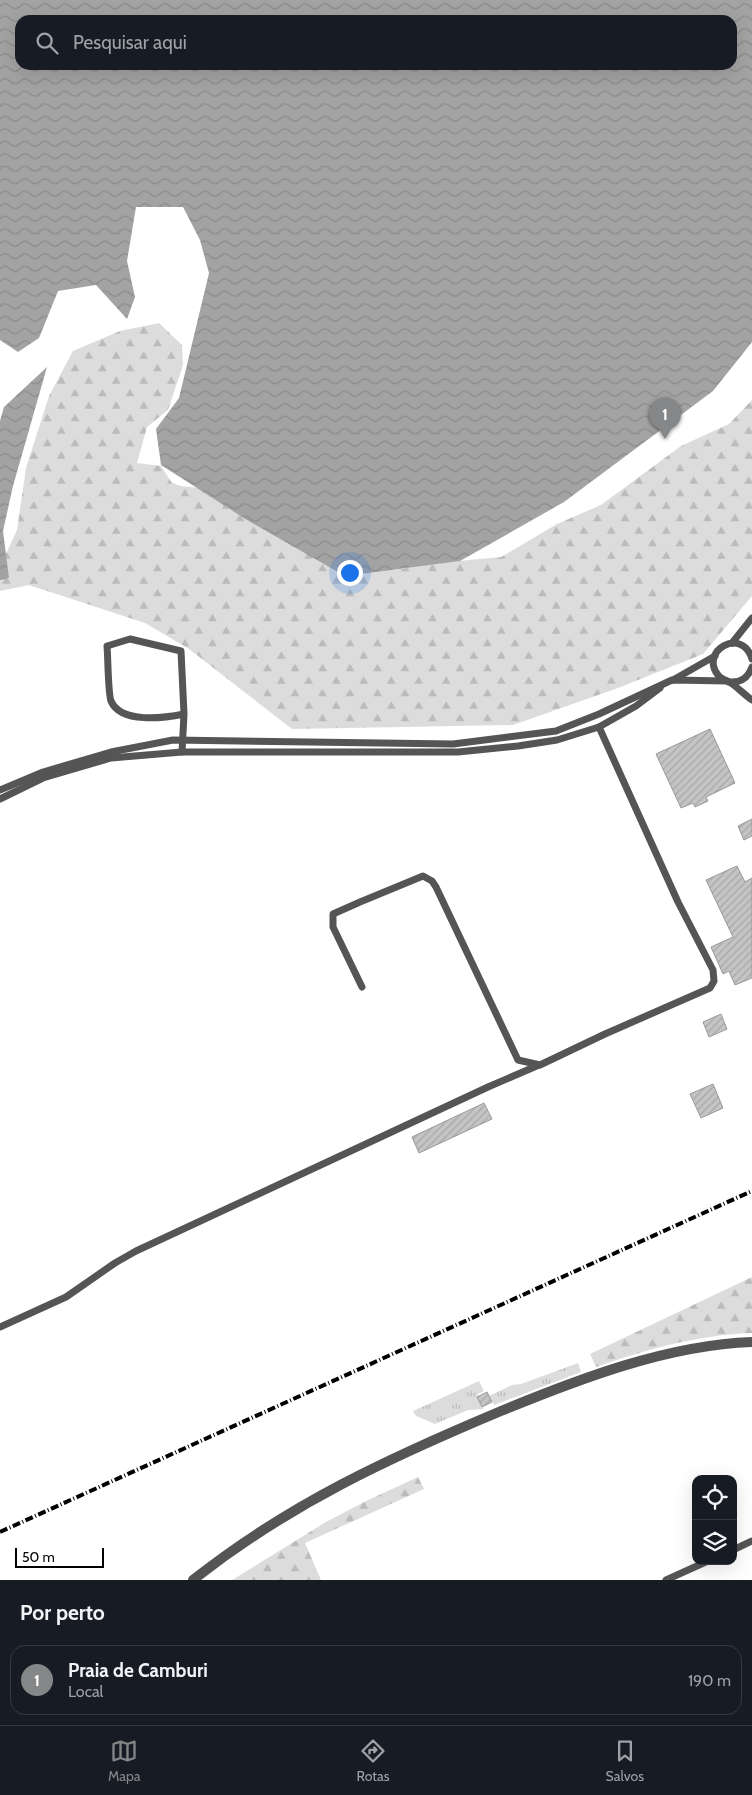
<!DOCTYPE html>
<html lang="pt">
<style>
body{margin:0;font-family:Cabin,sans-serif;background:#242831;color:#f1f3f6}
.controls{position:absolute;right:15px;bottom:15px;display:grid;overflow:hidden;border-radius:10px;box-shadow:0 5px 20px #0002}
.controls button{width:45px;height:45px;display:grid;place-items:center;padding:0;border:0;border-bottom:1px solid #363941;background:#171b24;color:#f1f3f6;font:25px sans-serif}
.scale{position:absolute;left:15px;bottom:12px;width:89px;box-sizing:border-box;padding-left:5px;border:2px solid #000;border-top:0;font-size:14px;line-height:18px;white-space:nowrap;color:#000;-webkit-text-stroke:4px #fff;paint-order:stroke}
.you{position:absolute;left:349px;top:572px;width:18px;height:18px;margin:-12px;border:4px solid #fff;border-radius:50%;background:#1a73e8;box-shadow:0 0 0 8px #1a73e833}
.badge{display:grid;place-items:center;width:32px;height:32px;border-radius:50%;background:#858687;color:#fff;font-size:16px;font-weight:700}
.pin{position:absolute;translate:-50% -41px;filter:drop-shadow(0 1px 2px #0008)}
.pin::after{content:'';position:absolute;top:26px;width:18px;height:15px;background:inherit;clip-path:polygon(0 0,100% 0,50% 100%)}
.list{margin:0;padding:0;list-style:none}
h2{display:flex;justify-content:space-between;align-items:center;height:65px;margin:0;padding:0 20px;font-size:21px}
h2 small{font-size:16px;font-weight:400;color:#9ea1a6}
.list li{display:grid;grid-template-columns:32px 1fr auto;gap:15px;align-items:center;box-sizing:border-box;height:70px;margin:0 10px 10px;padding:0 10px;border:1px solid #363941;border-radius:15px}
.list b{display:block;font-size:19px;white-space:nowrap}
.list p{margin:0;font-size:16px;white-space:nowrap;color:#9ea1a6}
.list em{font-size:16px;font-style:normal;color:#9ea1a6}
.icon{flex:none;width:28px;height:28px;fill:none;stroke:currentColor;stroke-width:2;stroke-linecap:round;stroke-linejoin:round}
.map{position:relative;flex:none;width:752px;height:1580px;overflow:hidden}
.search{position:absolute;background:#171b24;box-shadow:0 5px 20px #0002;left:15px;right:15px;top:15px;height:55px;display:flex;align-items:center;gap:12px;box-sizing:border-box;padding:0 18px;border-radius:15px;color:#9ea1a6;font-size:19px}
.sheet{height:145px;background:#171b24}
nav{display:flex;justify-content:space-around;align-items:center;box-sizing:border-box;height:70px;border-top:1px solid #363941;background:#171b24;font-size:14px;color:#9ea1a6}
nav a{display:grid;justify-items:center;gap:2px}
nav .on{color:#858687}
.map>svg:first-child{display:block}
.grass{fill:url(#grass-tufts)}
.forest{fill:url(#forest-firs)}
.water{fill:url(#water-waves);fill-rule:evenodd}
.building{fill:url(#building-hatch);stroke:#999}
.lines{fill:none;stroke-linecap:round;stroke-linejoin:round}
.service{stroke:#555;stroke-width:7}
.minor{stroke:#555;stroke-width:10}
.rail{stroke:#000;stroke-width:4;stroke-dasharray:8 2.5 1 2.5;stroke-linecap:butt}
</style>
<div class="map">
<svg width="752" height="1580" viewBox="0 0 752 1580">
<defs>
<pattern id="grass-tufts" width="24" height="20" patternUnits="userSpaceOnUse" patternTransform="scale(1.25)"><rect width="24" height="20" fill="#dcdcdc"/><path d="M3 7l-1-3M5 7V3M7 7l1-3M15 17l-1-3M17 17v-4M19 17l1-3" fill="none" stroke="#bbb"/></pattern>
<pattern id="forest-firs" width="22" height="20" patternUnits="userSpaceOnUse" patternTransform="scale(1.25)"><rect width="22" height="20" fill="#dcdcdc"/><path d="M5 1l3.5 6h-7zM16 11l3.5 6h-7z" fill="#bbb"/></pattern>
<pattern id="water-waves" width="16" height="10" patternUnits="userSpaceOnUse" patternTransform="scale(1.25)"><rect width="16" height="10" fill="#a3a3a3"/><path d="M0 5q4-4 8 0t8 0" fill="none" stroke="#8b8b8b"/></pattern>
<pattern id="building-hatch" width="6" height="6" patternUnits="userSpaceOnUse" patternTransform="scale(1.25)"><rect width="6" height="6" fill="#c4c4c4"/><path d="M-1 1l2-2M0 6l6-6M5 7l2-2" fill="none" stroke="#a7a7a7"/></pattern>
</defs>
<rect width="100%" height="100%" fill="#fff"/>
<!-- grass -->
<g class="grass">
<polygon points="578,1363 581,1372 494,1405 489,1396 512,1385 521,1384"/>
<polygon points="479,1381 484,1391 478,1394 477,1397 483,1409 468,1410 435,1424 416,1416 413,1411"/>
</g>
<!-- forest -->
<g class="forest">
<polygon points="159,323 182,345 183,365 168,410 147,427 137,463 161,466 172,483 181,486 208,489 348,564 393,570 448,562 501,557 557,524 601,505 681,446 729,424 752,400 752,596 703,654 618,688 513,725 292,729 189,649 145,623 29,585 0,591 0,567 17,530 26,468 49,396 73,351 120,331"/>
<path d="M752,1277V1333C697,1335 648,1349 596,1367L590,1354Z"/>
<polygon points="418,1477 424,1489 305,1543 321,1580 232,1580 326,1522 366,1501"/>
</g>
<!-- water -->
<g class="water">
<path d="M0,0H752V342L713,391L564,502L460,561L345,576L247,520L161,465L156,429L179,398L209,273L200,240L183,207H136L127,261L135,297L127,319L96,285L58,291L39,338L18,352L0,340ZM20,20H732V65H20Z"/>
<polygon points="47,367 13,486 3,531 9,578 0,580 0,421 4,407"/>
</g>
<!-- building -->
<g class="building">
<polygon points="710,729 735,783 706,797 708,801 695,807 693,803 681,808 656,754"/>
<polygon points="752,819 752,836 744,840 738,826"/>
<polygon points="737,866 745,882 752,878 752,978 735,985 729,971 723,974 711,947 733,937 706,880"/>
<polygon points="721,1014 727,1029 709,1037 703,1022"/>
<polygon points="713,1084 723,1108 701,1118 690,1094"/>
<polygon points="484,1103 492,1119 419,1153 412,1137"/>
<polygon points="487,1392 492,1402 482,1407 477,1397"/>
</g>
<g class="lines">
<!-- service -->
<g class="service">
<polyline points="732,643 752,618"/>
<path d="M752,659C742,626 699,651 718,675C721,679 726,680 731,683C738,688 745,695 752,700"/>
<polyline points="673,680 715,656"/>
<path d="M729,682C741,683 748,678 752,667"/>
<path d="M182,752L184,714L181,651L130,639L107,646C108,656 108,694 111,701C121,724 164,718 184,714"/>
<polyline points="0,790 43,772 111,752 173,740 453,744 556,731 599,714 672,680 727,681"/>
<polyline points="0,799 43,778 111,758 182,752 458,752 518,746 557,740 599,727 636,706 660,688"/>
<polyline points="362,987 333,927 333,914 360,902 423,876 432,881 436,887 518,1060 540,1065 605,1034 710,988 714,981 713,970 678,902 599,727"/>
<polyline points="0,1327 66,1297 115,1263 136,1251 488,1087 539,1065"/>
<polyline points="733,1550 752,1541"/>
<polyline points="666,1580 708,1561"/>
</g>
<!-- minor -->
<path class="minor" d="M193,1580C289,1504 389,1458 501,1411C579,1379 667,1345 752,1342"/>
<!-- rail -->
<polyline class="rail" points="0,1532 752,1191"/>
</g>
</svg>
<div class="controls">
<button><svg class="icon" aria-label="locate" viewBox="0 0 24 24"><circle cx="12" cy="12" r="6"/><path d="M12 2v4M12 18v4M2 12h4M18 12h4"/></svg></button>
<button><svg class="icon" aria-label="layers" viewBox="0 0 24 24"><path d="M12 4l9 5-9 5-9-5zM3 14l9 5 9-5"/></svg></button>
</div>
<div class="scale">50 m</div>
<div class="you"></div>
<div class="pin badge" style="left:665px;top:439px">1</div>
<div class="search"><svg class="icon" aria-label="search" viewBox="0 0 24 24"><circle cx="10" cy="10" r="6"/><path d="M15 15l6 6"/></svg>Pesquisar aqui</div>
</div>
<section class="sheet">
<h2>Por perto<small></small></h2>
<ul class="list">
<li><span class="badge">1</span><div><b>Praia de Camburi</b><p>Local</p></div><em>190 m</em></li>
</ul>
</section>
<nav>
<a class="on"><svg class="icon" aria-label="map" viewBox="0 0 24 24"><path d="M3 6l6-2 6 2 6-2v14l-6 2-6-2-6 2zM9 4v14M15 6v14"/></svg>Mapa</a>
<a><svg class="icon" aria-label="directions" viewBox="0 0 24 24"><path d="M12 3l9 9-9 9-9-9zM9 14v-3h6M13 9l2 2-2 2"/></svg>Rotas</a>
<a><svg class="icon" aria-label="saved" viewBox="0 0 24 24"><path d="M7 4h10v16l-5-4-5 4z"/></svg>Salvos</a>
</nav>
